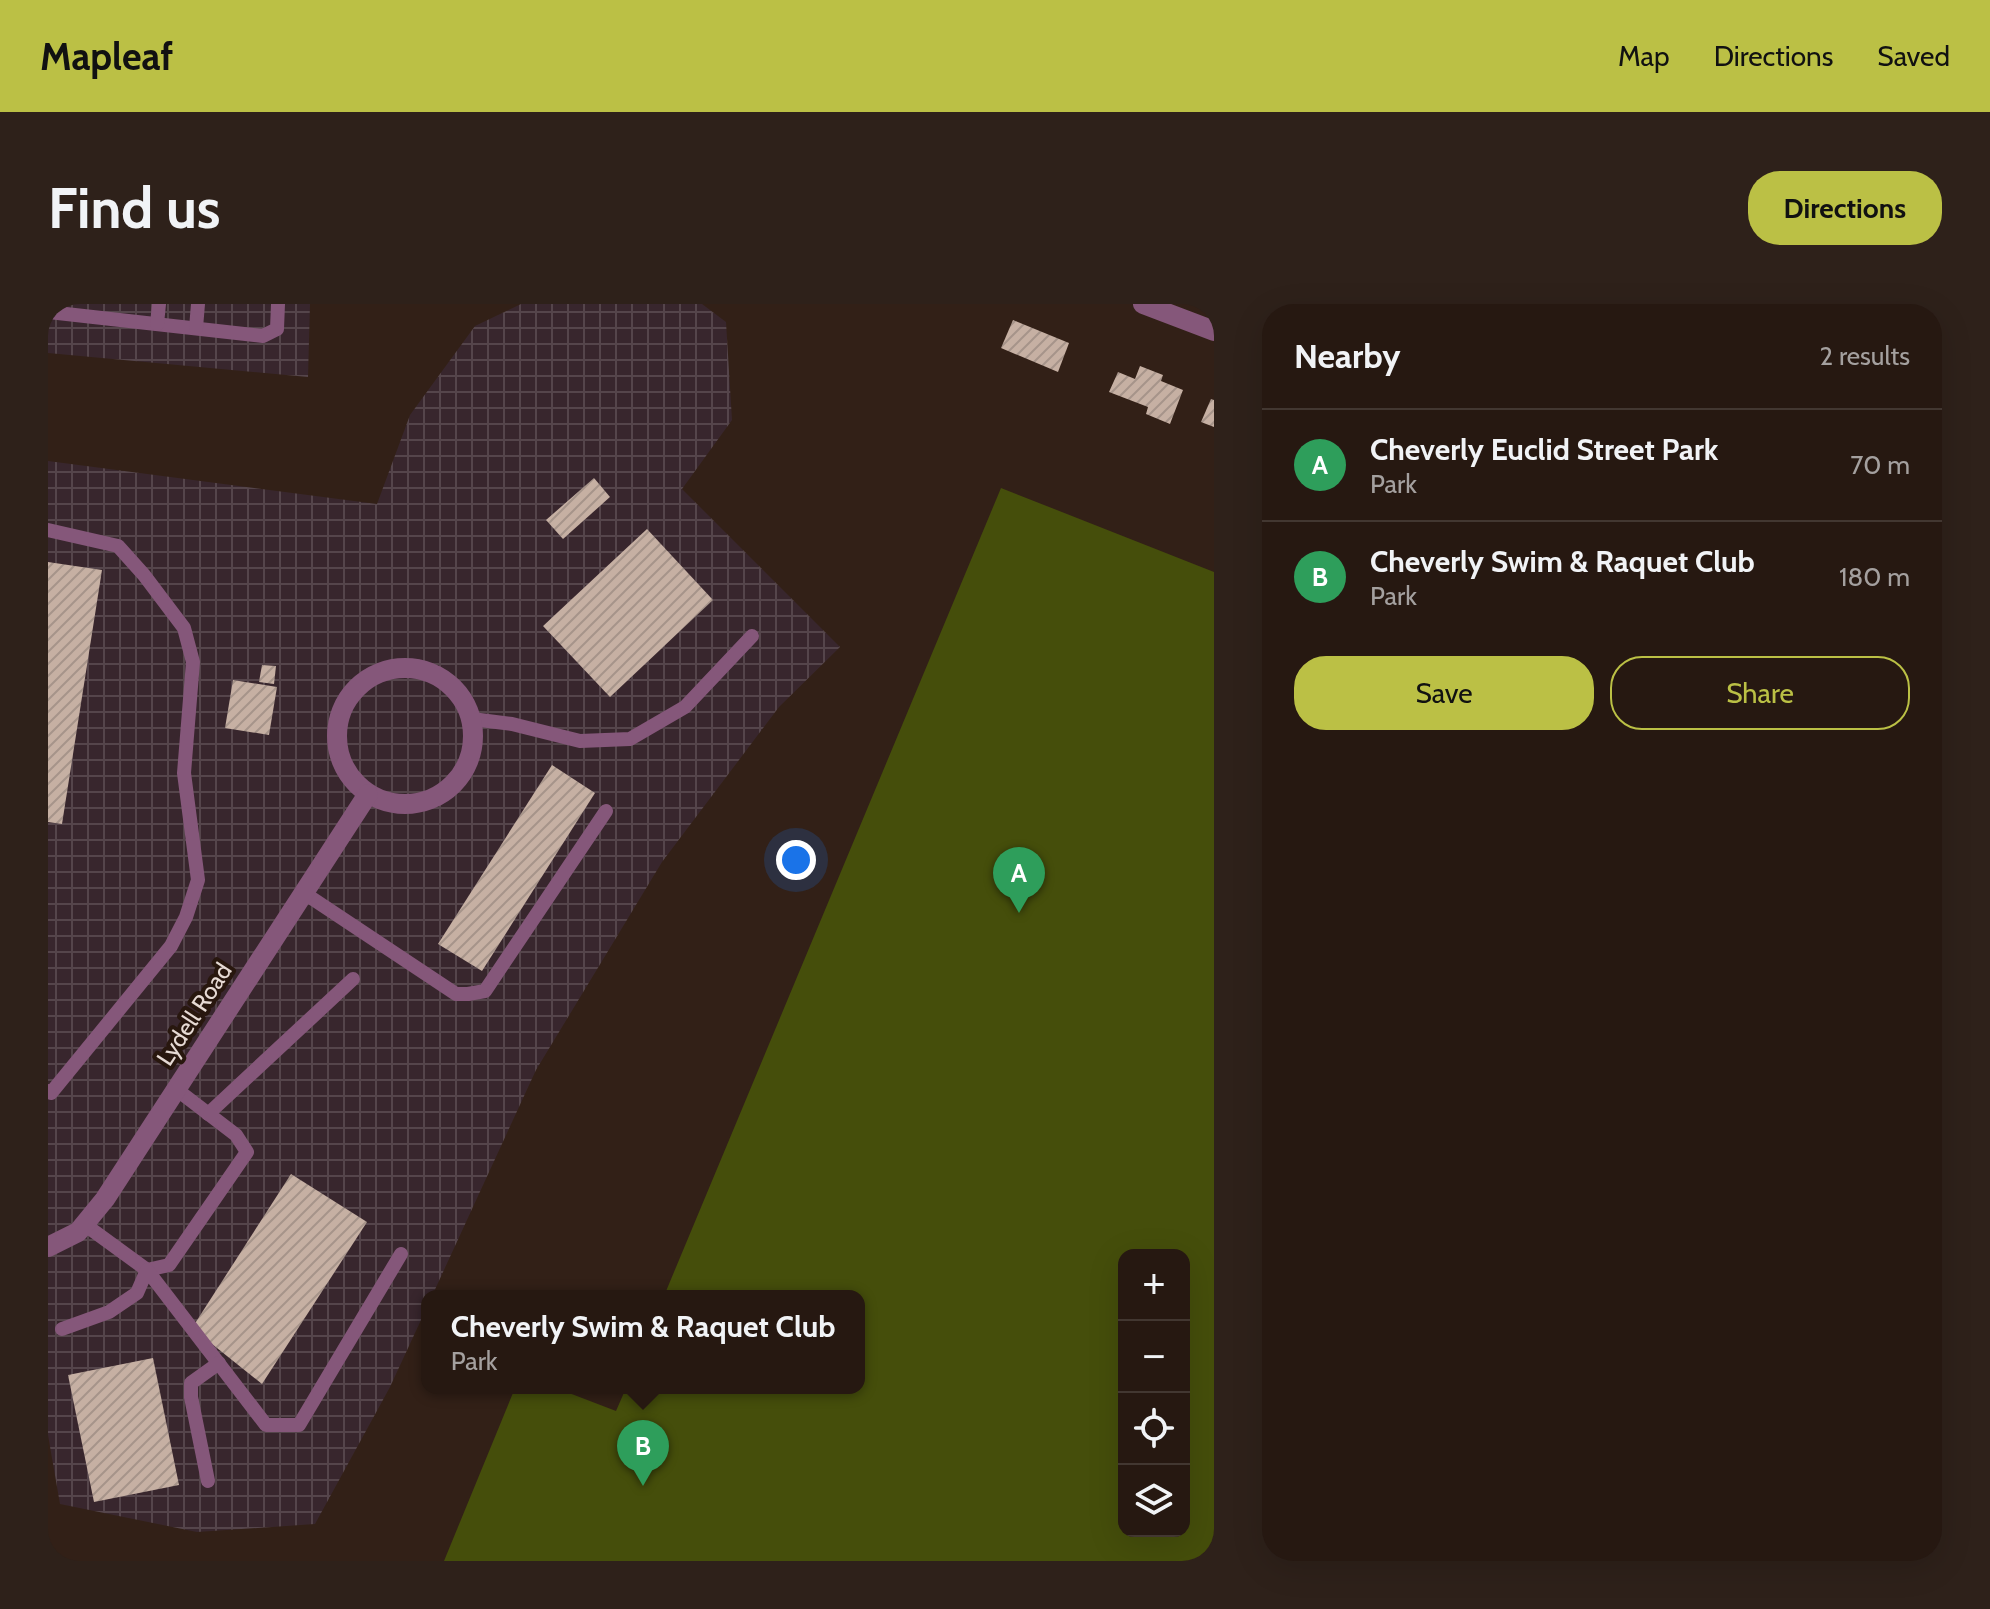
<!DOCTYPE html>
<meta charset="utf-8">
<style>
body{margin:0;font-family:Cabin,sans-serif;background:#2e211a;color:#f1f3f6}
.controls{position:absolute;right:24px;bottom:24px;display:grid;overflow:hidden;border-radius:16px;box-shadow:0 8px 32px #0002}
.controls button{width:72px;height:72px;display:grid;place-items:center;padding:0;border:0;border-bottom:2px solid #423731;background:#261811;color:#f1f3f6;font:40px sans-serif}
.you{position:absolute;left:748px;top:556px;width:28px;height:28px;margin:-20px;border:6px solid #fff;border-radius:50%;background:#1a73e8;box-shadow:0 0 0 12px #1a73e833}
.badge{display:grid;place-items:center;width:52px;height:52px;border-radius:50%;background:#bbc045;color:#fff;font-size:26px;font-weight:700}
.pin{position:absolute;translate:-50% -66px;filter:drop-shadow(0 2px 4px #0008)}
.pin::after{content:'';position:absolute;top:42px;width:28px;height:24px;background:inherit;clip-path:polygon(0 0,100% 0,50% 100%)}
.popup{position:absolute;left:373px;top:986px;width:444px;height:104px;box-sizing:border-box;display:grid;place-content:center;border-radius:16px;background:#261811;filter:drop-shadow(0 2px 6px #0005);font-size:26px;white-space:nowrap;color:#a4a09f}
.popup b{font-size:30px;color:#f1f3f6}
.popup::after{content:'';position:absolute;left:50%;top:100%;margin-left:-16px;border:16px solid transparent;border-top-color:#261811}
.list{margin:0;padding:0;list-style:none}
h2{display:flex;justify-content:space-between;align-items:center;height:104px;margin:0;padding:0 32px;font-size:34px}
h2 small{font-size:26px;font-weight:400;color:#a4a09f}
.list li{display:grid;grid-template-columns:52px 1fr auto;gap:24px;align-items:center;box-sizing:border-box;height:112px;padding:0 32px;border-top:2px solid #423731}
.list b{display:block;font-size:30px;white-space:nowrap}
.list p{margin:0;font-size:26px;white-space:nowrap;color:#a4a09f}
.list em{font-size:26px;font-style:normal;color:#a4a09f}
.actions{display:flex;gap:16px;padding:24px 32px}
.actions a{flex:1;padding:18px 0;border:2px solid #bbc045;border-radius:32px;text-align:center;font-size:28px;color:#bbc045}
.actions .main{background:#bbc045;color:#111}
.icon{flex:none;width:44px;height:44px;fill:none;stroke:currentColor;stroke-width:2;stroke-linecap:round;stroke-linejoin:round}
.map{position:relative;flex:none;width:1166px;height:1257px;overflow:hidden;border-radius:32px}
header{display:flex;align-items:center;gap:48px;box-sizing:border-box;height:112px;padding:0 40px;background:#bbc045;color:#111}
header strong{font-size:38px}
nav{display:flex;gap:44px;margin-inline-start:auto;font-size:28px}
.intro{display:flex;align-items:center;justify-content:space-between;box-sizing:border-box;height:192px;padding:0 48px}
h1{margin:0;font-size:56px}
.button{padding:20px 36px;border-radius:32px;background:#bbc045;color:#111;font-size:28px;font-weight:700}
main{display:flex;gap:48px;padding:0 48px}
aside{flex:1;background:#261811;border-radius:32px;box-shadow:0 8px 32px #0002}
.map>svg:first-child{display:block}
.industrial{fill:url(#industrial-grid)}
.green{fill:#454e0b;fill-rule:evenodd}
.building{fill:url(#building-hatch)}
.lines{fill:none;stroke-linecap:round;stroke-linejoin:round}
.lane{stroke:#85577a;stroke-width:14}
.street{stroke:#85577a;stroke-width:20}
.labels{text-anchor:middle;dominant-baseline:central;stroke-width:8;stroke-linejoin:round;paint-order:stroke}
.street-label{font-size:24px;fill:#e6dad4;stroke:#28170e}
</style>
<header>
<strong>Mapleaf</strong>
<nav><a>Map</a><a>Directions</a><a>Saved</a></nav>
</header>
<div class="intro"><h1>Find us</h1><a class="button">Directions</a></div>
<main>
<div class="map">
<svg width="1166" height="1257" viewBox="0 0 1166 1257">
<defs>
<pattern id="industrial-grid" width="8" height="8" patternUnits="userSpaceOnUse" patternTransform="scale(2)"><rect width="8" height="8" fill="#38262d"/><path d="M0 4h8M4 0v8" fill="none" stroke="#55454b"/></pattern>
<pattern id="building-hatch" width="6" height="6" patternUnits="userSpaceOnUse" patternTransform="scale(2)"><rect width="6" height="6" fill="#c6b0a3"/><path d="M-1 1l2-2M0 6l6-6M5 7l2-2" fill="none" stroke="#a6948a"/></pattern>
</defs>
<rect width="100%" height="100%" fill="#322017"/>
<!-- industrial -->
<g class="industrial">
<polygon points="0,0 262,0 260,73 0,49"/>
<polygon points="473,0 654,0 678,18 684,116 634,185 792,343 731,403 614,558 488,766 384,992 379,992 379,1003 342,1083 267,1220 149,1228 12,1200 0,1131 0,157 329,200 362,111 427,22"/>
</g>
<!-- green -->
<path class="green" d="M953,184L1166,268V1257H396L467,1084H508L568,1107L578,1084H811V992H616ZM1136,951V1227H1076V951Z"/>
<!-- building -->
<g class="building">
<polygon points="965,16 1021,39 1010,68 953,44"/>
<polygon points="1092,62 1115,71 1113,77 1135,86 1122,120 1098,110 1100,103 1061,88 1070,68 1087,75"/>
<polygon points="1163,95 1166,96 1166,123 1153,118"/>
<polygon points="546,174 562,193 515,235 498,216"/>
<polygon points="599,225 665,296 562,393 495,322"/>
<polygon points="0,258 54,266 14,520 0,518"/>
<polygon points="214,361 228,362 226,380 211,378"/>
<polygon points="185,376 229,383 221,431 177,424"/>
<polygon points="504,461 547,489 434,667 390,640"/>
<polygon points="243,870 319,918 214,1080 144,1024"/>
<polygon points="105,1054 131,1181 46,1198 20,1071"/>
</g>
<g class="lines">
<!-- lane -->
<g class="lane">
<polyline points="0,8 215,32 229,25 230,0"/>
<polyline points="109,20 111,0"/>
<polyline points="148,24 150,0"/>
<polyline points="0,226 70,242 96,271 136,324 145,358 136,469 150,576 138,613 123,642 3,789 0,787"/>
<polyline points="424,415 464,420 532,437 582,435 637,403 704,332"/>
<polyline points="256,589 408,690 420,690 437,687 558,507"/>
<polyline points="160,810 305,675"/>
<polyline points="36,920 99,966 121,961 199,848 188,831 128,785"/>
<polyline points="14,1025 61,1008 89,989 99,966 218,1121 251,1121 353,950"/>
<polyline points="160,1177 143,1093 143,1079 171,1059"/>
</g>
<!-- street -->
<g class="street">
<polyline points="1095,0 1166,27"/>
<circle cx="357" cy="432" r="68"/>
<polyline points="0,943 30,928 57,895 320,490"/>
</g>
</g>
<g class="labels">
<!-- street labels -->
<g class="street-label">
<text transform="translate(146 710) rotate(-57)">Lydell Road</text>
</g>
</g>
</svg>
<div class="controls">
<button>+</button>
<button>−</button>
<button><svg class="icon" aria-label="locate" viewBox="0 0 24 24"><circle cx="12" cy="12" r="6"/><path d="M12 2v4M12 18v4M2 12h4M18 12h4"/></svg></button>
<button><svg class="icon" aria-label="layers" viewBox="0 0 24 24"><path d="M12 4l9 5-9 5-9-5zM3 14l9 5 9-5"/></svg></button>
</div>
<div class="you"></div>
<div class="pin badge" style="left:971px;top:609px;background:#2e9e5b">A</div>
<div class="pin badge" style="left:595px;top:1182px;background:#2e9e5b">B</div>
<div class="popup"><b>Cheverly Swim &amp; Raquet Club</b>Park</div>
</div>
<aside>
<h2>Nearby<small>2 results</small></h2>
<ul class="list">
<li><span class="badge" style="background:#2e9e5b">A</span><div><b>Cheverly Euclid Street Park</b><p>Park</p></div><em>70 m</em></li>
<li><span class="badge" style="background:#2e9e5b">B</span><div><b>Cheverly Swim &amp; Raquet Club</b><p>Park</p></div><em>180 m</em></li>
</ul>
<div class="actions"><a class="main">Save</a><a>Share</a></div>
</aside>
</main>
